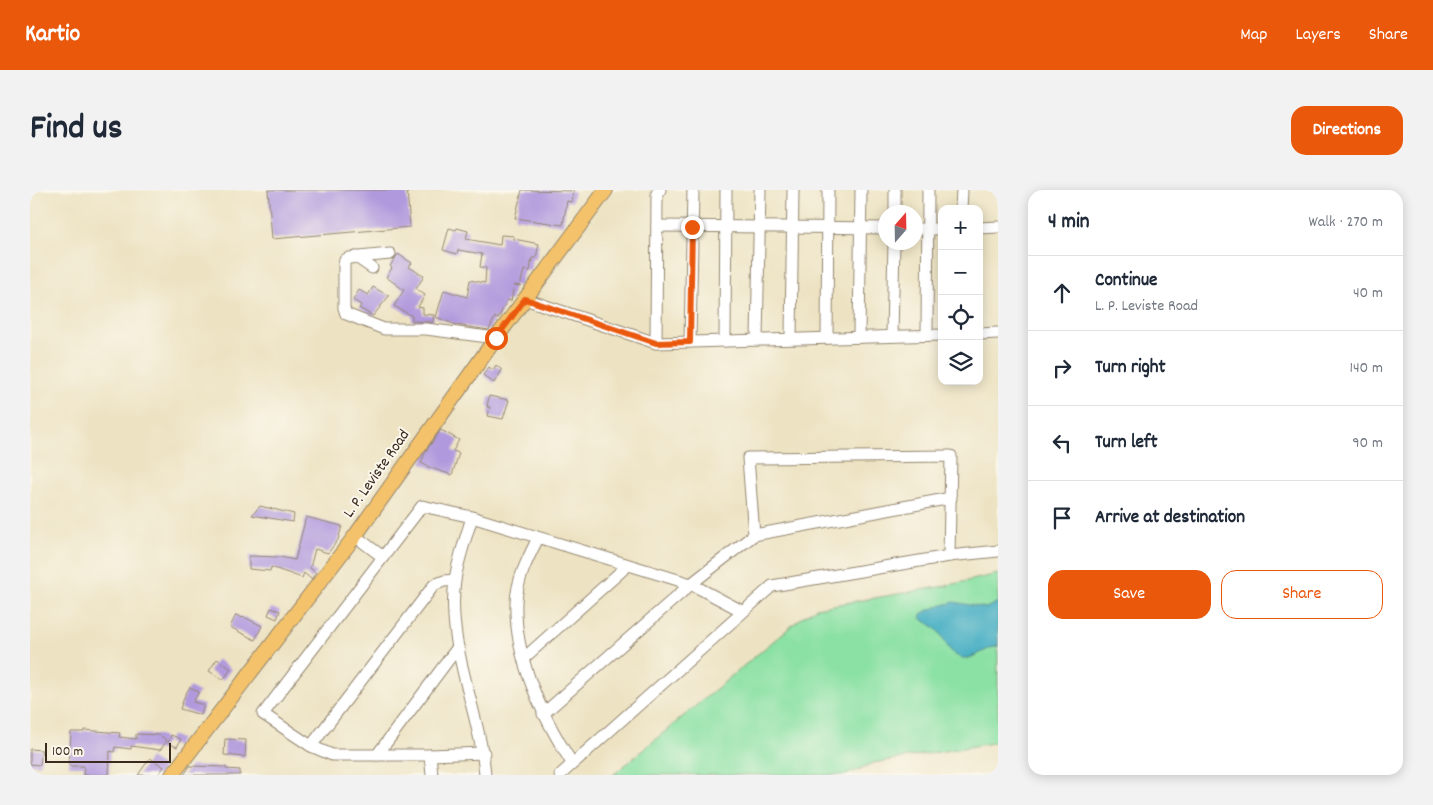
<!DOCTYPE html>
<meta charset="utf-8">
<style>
body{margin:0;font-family:Dekko,sans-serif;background:#f2f2f3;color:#1f2937}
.controls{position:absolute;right:15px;top:15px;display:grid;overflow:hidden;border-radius:10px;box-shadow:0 2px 12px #0003}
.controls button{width:45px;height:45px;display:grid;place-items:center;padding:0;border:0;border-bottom:1px solid #e0e1e3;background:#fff;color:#1f2937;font:25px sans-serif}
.compass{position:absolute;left:848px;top:15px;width:45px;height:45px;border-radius:50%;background:#fff;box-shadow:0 2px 12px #0003;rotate:20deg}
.scale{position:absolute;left:15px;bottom:12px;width:126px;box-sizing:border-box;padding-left:5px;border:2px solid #3b2a1e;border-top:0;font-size:14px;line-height:18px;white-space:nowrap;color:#3b2a1e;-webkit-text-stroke:4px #fbf7ec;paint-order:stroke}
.stop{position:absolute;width:15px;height:15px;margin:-11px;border:4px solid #ea580c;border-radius:50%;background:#fff}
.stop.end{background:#ea580c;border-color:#fff;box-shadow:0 1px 5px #0008}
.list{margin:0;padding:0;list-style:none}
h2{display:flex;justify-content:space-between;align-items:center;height:65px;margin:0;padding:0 20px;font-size:21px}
h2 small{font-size:16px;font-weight:400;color:#747a83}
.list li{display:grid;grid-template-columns:32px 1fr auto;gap:15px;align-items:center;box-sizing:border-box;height:75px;padding:0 20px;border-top:1px solid #e0e1e3}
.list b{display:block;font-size:19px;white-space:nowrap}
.list p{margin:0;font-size:16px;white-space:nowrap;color:#747a83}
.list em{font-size:16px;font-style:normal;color:#747a83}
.actions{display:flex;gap:10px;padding:15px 20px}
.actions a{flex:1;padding:11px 0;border:1px solid #ea580c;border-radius:15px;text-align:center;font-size:18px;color:#ea580c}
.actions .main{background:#ea580c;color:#fff}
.icon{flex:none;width:28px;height:28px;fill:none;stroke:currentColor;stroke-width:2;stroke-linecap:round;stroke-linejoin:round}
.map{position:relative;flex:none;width:968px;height:585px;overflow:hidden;border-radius:15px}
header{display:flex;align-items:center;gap:30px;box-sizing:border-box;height:70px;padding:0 25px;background:#ea580c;color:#fff}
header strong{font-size:24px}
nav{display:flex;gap:28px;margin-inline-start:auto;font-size:18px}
.intro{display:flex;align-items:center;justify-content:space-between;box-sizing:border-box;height:120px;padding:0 30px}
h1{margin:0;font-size:35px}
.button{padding:12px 22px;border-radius:15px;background:#ea580c;color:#fff;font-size:18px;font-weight:700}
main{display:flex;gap:30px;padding:0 30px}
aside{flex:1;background:#fff;border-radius:15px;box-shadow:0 2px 12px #0003}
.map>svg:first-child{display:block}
.green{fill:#8be1a4;stroke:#638661}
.water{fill:#44aec3;stroke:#406c70}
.building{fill:#b199dd}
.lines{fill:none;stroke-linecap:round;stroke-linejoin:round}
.minor-casing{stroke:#948670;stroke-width:13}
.major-casing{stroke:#948670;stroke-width:16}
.minor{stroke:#fff;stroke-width:11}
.major{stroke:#f3c26a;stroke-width:14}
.route{stroke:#ea580c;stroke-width:6}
.labels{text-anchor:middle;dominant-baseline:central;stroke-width:4;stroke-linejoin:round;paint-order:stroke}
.street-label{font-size:16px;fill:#3b2a1e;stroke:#fbf7ec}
</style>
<header>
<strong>Kartio</strong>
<nav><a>Map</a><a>Layers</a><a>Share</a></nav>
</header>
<div class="intro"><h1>Find us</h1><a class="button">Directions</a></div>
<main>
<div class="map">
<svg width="968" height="585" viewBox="0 0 968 585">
<rect width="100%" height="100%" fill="#fbf7ec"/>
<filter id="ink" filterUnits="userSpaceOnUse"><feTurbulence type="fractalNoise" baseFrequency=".02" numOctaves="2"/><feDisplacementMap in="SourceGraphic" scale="10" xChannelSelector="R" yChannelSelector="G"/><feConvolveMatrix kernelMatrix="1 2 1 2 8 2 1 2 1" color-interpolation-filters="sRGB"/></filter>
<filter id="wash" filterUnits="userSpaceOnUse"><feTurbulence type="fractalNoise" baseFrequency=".0096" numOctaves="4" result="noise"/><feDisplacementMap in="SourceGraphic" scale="20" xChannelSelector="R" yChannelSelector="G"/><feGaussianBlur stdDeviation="1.12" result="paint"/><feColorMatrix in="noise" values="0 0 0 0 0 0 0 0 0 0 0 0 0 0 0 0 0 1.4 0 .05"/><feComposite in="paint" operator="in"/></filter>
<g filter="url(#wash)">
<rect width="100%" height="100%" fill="#ede3c3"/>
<!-- green -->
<polygon class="green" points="968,384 968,552 843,573 816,585 583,585 771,428 786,418 915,396"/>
<!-- water -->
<path class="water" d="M924,412L956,418L968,412V456C957,458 945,467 938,468C919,470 915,447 907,440C903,435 896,433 891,428V424C902,418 912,415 924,412Z"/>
<g id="blocks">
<!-- building -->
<g class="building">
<polygon points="238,0 377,0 380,37 242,49"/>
<polygon points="492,0 544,1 542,12 537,11 533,35 485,28"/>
<polygon points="419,38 426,40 427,38 438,41 436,49 470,55 471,45 484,46 484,49 509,54 506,68 502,68 500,81 494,80 490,96 484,95 481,111 477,110 468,129 465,127 459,140 426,135 406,127 414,100 437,107 440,90 455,93 456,78 450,77 452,64 428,60 427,64 413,60"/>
<polygon points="368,64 382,73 379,77 394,86 386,99 395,105 388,117 393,118 393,124 404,125 403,132 382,131 382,126 364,116 374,100 356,87 362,78 360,76"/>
<polygon points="343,97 359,106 343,126 329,118 331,115 323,110 329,100 338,105"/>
<polygon points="466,175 472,180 464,193 453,185 459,177 463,180"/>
<polygon points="459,206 479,210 473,229 458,226 460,217 457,217"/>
<polygon points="411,240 429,250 423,261 429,263 422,285 401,278 391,273 396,261"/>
<polygon points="230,316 264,324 263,332 222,325"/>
<polygon points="276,327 312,336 308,350 298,363 285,359 280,378 286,383 281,389 274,383 272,388 241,377 240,381 219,379 219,366 250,367 265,370"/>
<polygon points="241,418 250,421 247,429 238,425"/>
<polygon points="206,425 213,428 214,427 232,436 225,450 200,437"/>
<polygon points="187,469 201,479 193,490 179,481"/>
<polygon points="160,497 169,502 163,512 174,515 171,525 150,519 155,505"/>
<polygon points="54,540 90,543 89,547 106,549 106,544 130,545 137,551 130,560 101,556 101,559 85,557 84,562 80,561 79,585 53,585 54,576 39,576 41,542 54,542"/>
<polygon points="141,545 151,549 147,557 138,553"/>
<polygon points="195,549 216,550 215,567 194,565"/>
<polygon points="0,559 12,560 10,575 0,574"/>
<polygon points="120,568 134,577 128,585 108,585"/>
<polygon points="160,576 196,577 196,579 210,580 210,585 154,585"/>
</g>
</g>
</g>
<g filter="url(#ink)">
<use href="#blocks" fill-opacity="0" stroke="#948670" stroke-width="1"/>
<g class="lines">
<!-- minor casing -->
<g class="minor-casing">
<g id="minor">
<polyline points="931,19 932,0"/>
<polyline points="865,22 865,0"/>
<polyline points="627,36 856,38"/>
<polyline points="949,38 968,37"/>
<polyline points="886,39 912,39"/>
<polyline points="360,64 319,68 315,70 314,74 314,118 316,124 354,139 396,139 466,148"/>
<polyline points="326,67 342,78"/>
<polyline points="495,109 626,153 912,145"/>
<polyline points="949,144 968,143"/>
<polyline points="897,145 898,0"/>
<polyline points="862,146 864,52"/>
<polyline points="829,147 831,0"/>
<polyline points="797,148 798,0"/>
<polyline points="761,149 763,0"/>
<polyline points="727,150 730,0"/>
<polyline points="695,151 696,0"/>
<polyline points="660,152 663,0"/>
<polyline points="626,153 627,3 630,0"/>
<path d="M442,327C436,348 428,369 425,390C416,457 450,520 455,585"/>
<polyline points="724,345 718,268 921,266 919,366"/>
<polyline points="325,346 353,367"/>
<path d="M508,348C498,368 487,389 486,412C484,469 512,526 542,573"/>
<polyline points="494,468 597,376"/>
<polyline points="513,524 661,394 724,345 921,308"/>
<polyline points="281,556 404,395 414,391 425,390"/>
<polyline points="454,563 400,565 302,565 281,556 233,524 392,316 442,327 661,394 712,421"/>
<polyline points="347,565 428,457"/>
<polyline points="400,565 402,585"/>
<polyline points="530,585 742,396 919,366 968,361"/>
</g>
</g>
<!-- major casing -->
<g class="major-casing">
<polyline id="major" points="142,585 325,346 466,148 576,0"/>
</g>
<!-- minor -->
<use href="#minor" class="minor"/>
<!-- major -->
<use href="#major" class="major"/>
</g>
</g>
<g class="lines" filter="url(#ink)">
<!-- route -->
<polyline class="route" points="466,148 495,109 626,153 660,152 662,37"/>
</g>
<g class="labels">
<!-- street labels -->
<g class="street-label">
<text transform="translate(347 284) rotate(-55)">L. P. Leviste Road</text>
</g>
</g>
</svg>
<div class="controls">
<button>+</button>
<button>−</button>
<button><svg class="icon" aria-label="locate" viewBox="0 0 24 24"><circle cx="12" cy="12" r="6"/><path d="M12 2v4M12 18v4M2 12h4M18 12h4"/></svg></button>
<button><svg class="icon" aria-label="layers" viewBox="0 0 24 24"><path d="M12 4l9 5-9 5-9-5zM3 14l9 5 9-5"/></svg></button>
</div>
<svg class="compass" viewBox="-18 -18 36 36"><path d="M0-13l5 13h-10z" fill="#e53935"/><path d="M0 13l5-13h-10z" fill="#747a83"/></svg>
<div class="scale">100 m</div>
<div class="stop" style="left:466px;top:148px"></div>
<div class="stop end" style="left:662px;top:37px"></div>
</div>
<aside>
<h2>4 min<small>Walk · 270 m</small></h2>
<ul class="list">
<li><svg class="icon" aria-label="ahead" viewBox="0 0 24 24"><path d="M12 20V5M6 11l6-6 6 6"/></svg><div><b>Continue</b><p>L. P. Leviste Road</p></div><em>40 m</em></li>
<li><svg class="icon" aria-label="right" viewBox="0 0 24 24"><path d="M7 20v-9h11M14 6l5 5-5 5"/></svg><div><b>Turn right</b></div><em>140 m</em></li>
<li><svg class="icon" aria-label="left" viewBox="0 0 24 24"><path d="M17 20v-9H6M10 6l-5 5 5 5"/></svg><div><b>Turn left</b></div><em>90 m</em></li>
<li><svg class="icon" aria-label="arrive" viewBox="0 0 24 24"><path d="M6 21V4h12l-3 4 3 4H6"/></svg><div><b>Arrive at destination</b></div></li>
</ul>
<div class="actions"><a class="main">Save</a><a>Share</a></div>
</aside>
</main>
